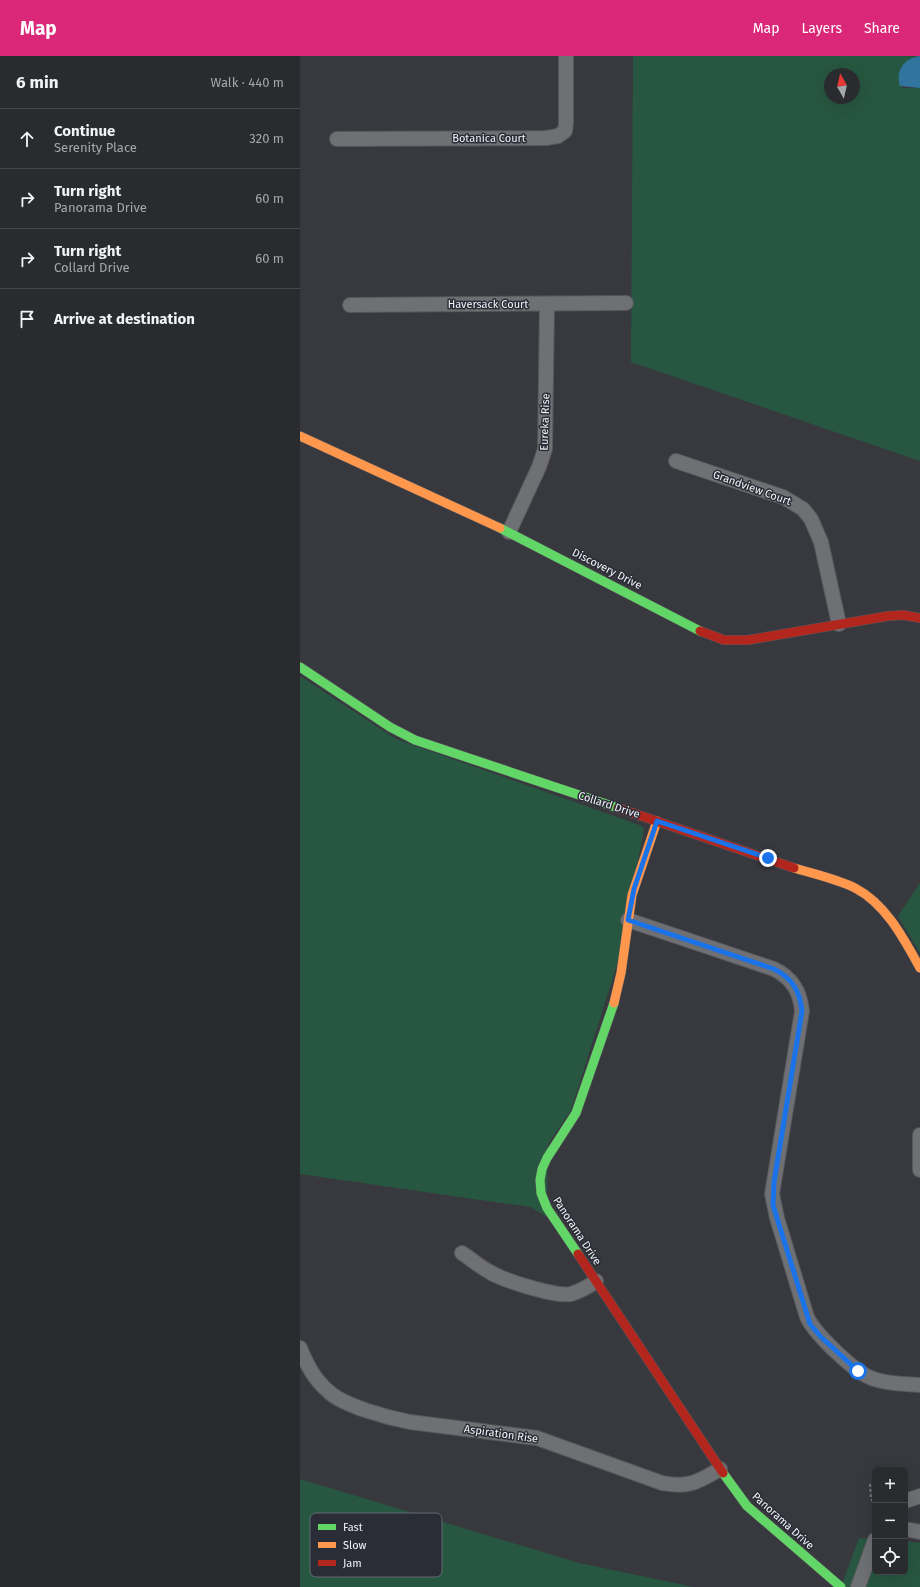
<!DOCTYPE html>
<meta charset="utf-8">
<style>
body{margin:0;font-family:"Fira Sans",sans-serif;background:#36373a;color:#f1f3f6}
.controls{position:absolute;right:12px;bottom:12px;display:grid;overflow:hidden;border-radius:6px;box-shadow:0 4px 16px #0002}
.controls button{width:36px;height:36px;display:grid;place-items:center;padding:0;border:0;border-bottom:1px solid #46474a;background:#2a2b2e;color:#f1f3f6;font:20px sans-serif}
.compass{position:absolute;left:524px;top:12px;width:36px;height:36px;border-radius:50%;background:#2a2b2e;box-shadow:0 4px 16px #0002;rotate:352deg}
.stop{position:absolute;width:12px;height:12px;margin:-9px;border:3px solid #1a73e8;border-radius:50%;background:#fff}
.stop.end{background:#1a73e8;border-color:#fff;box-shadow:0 1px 4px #0008}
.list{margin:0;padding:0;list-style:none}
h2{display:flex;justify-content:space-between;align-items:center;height:52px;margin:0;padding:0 16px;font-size:17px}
h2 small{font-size:13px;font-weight:400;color:#a5a7aa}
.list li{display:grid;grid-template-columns:26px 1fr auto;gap:12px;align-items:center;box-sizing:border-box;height:60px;padding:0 16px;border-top:1px solid #46474a}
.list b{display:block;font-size:15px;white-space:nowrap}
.list p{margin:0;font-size:13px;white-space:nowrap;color:#a5a7aa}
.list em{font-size:13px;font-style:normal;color:#a5a7aa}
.icon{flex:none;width:22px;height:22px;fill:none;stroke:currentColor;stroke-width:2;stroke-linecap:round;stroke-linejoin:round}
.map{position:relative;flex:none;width:620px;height:1531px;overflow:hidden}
header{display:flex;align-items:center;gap:24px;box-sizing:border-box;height:56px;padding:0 20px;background:#db2777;color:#fff}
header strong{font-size:19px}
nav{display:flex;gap:22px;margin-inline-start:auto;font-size:14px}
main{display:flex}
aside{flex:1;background:#2a2b2e}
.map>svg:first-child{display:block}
.green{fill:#275740;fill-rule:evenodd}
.water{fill:#31759e}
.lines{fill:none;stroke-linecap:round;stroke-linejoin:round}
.street-casing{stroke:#57575b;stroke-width:16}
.fast-casing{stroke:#57575b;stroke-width:10}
.slow-casing{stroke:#57575b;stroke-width:10}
.jam-casing{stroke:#57575b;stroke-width:10}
.path{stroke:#75767a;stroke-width:2;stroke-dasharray:3 2;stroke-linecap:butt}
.street{stroke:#6f7074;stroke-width:14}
.fast{stroke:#63d668;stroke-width:9}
.slow{stroke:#ff974d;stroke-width:9}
.jam{stroke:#b3261e;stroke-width:9}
.route{stroke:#1a73e8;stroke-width:5}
.labels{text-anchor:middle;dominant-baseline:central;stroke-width:3;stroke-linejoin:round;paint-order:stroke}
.street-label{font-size:11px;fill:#f1f3f9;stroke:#2b2d36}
.key{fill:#2b2d36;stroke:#666870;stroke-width:1}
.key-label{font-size:11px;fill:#f1f3f9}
</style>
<header>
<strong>Map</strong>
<nav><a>Map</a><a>Layers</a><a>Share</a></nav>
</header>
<main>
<aside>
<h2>6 min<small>Walk · 440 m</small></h2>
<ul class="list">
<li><svg class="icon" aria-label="ahead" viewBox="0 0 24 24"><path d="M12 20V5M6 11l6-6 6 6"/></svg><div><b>Continue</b><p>Serenity Place</p></div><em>320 m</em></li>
<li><svg class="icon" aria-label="right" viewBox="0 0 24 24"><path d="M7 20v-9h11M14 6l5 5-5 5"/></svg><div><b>Turn right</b><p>Panorama Drive</p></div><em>60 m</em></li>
<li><svg class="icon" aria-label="right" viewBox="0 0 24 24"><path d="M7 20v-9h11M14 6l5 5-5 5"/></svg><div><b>Turn right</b><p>Collard Drive</p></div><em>60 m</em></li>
<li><svg class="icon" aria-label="arrive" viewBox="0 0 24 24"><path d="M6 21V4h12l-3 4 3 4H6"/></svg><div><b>Arrive at destination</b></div></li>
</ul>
</aside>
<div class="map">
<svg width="620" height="1531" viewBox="0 0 620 1531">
<rect width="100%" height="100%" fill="#38393e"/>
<!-- green -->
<g class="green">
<path d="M333,0H619L614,1L599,27L603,32H620V405L331,306ZM530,18H554V42H530Z"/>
<polygon points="0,620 96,683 342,770 344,774 317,909 271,1054 248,1088 247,1161 230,1151 0,1118"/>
<polygon points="620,827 620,897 598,860"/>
<polygon points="0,1423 279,1507 394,1531 0,1531"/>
<polygon points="559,1482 575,1483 575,1516 605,1516 605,1485 620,1487 620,1531 541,1531"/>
</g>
<!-- water -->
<path class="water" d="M620,0V32L600,30C595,15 604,2 620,0Z"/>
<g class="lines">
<!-- street casing -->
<g class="street-casing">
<g id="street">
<polyline points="37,83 246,82 258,80 265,75 266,67 266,0"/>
<polyline points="50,249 326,247"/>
<polyline points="376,405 483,441 503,453 511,463 521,486 539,568"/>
<polyline points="209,476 239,411 245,393 247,248"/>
<path d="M328,864L474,913C492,922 500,935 502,955L472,1138L477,1162L507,1261C515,1278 556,1318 574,1323C588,1328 605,1328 620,1329"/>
<polyline points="620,1079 620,1114"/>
<path d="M162,1197C171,1203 179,1210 188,1215C202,1224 255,1241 271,1238C280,1235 288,1231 296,1225"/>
<path d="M0,1292C7,1309 14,1323 28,1335C43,1350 89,1362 110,1366L237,1382L362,1427C389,1432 398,1426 420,1413"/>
<polyline points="605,1445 620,1440"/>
<polyline points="605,1473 620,1476"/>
<polyline points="558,1531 575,1484"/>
</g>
</g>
<!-- fast casing -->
<g class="fast-casing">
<g id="fast">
<polyline points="200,472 400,575"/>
<polyline points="0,611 90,671 115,684 318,752"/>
<polyline points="278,1198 247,1152 241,1137 240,1124 242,1113 247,1102 276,1057 314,947"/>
<polyline points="423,1417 447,1450 541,1531"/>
</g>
</g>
<!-- slow casing -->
<g class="slow-casing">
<g id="slow">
<polyline points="0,380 200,472"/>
<path d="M494,812C514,818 537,823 555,832C586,848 604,883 620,912"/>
<polyline points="314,947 321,917 332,839 357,765"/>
</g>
</g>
<!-- jam casing -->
<g class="jam-casing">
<g id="jam">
<polyline points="400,575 424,584 448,584 588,560 603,559 620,562"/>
<polyline points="318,752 494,812"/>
<polyline points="278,1198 423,1417"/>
</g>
</g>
<!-- path -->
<polyline class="path" points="570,1428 571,1442 575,1451"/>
<!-- street -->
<use href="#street" class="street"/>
<!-- fast -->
<use href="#fast" class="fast"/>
<!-- slow -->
<use href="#slow" class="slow"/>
<!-- jam -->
<use href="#jam" class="jam"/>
</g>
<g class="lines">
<!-- route -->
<path class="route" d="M468,802L357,765L334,833L328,864L474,913C492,922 500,935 502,955L474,1126L473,1149L477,1162L510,1268L521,1281L558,1315"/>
</g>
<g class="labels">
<!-- street labels -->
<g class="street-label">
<text x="189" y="82">Botanica Court</text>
<text x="188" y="248">Haversack Court</text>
<text transform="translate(245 366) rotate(-88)">Eureka Rise</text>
<text transform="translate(452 432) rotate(20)">Grandview Court</text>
<text transform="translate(307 513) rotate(27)">Discovery Drive</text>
<text transform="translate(309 749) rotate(18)">Collard Drive</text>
<text transform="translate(277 1175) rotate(57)">Panorama Drive</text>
<text transform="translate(201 1378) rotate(8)">Aspiration Rise</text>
<text transform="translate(483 1465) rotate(42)">Panorama Drive</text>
</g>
</g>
<!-- legend -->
<rect x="10" y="1457" width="132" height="64" rx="6" class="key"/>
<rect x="18" y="1468" width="18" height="6" fill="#63d668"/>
<rect x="18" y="1486" width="18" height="6" fill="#ff974d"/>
<rect x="18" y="1504" width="18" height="6" fill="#b3261e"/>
<g class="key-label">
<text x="43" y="1475">Fast</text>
<text x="43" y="1493">Slow</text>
<text x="43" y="1511">Jam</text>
</g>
</svg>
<div class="controls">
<button>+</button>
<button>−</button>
<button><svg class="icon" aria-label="locate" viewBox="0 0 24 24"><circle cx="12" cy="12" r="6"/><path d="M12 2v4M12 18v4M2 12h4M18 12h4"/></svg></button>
</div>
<svg class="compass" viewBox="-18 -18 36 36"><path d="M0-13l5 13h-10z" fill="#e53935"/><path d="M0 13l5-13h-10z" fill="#a5a7aa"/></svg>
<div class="stop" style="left:558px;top:1315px"></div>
<div class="stop end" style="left:468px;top:802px"></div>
</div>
</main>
